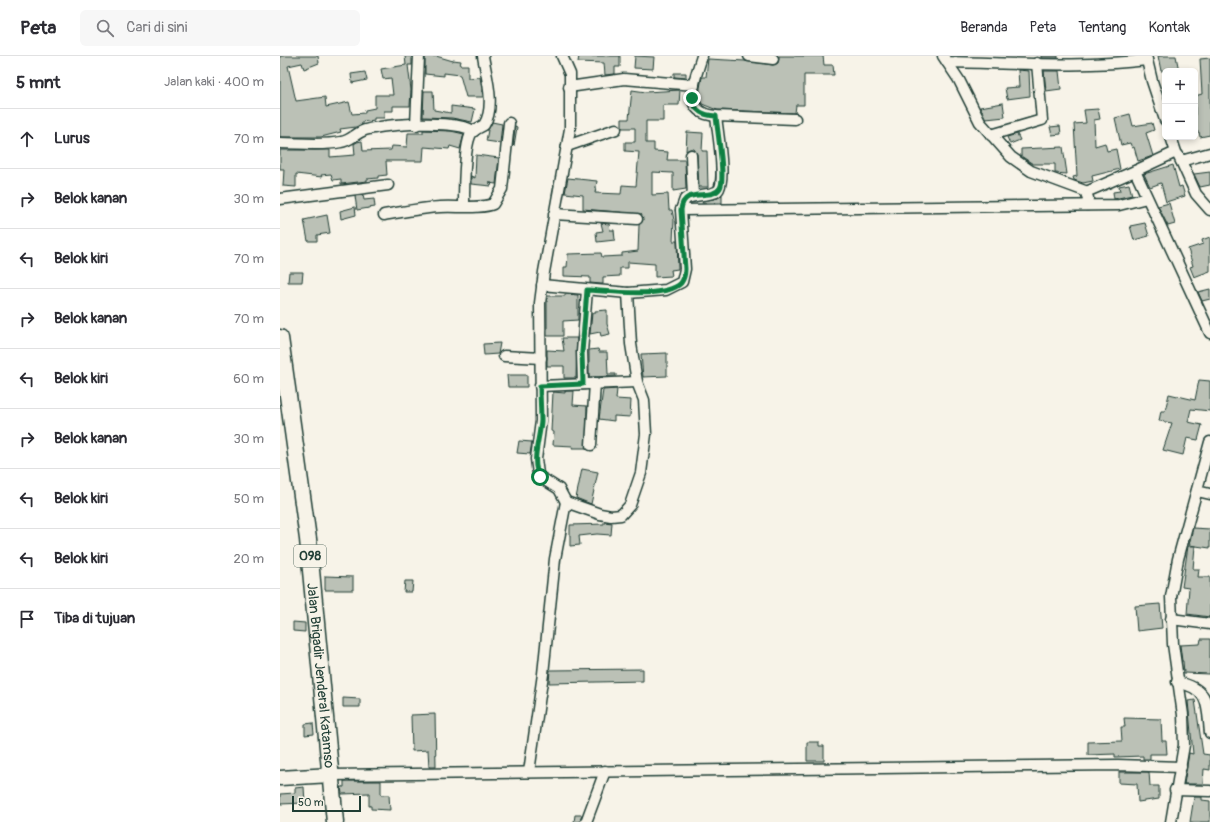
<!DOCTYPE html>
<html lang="id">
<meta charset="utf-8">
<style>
body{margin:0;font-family:Pangolin,sans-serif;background:#f7f7f7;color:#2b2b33}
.controls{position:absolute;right:12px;top:12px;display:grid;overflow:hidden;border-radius:6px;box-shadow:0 2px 6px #0003}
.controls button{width:36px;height:36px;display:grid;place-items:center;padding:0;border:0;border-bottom:1px solid #e1e1e2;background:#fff;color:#2b2b33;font:20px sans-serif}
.scale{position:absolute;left:12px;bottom:10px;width:69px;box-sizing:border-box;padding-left:4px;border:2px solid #1f3d34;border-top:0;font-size:11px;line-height:14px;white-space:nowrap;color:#1f3d34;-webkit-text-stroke:3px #f7f3e8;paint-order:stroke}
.stop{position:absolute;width:12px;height:12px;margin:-9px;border:3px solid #0b8043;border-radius:50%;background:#fff}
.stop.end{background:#0b8043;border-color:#fff;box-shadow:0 1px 4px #0008}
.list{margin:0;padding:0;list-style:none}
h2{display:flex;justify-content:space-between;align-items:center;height:52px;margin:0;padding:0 16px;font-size:17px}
h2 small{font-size:13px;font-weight:400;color:#7c7c81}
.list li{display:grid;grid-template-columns:26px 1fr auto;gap:12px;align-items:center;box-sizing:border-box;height:60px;padding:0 16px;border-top:1px solid #e1e1e2}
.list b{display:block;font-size:15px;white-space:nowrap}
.list em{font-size:13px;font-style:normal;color:#7c7c81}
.icon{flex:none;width:22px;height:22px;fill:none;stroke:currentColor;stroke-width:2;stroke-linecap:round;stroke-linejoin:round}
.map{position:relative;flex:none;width:930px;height:766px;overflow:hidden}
header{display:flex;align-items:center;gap:24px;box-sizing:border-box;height:56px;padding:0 20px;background:#fff;border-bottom:1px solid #e1e1e2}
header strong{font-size:19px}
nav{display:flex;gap:22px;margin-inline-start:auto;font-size:14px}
.search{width:280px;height:36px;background:#f7f7f7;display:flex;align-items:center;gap:10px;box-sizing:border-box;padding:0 14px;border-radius:6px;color:#7c7c81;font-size:15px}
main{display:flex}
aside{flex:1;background:#fff}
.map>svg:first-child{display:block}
.building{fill:#bbc1b6;stroke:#1f3d34}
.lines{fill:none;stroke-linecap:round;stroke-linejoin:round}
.minor-casing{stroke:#1f3d34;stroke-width:13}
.secondary-casing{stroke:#1f3d34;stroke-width:17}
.primary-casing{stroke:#1f3d34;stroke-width:19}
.minor{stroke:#f7f3e8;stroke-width:10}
.secondary{stroke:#f7f3e8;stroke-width:14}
.primary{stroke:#f7f3e8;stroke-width:16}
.route{stroke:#0b8043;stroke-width:5}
.labels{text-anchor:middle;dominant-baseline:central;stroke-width:3;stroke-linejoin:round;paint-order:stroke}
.shield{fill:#f7f3e8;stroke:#60746a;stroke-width:1}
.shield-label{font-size:13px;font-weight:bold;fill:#1f3d34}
.street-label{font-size:14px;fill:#1f3d34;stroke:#f7f3e8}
</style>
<header>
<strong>Peta</strong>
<div class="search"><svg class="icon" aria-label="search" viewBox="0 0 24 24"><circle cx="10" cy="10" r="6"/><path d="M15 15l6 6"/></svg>Cari di sini</div>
<nav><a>Beranda</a><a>Peta</a><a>Tentang</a><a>Kontak</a></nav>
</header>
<main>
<aside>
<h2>5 mnt<small>Jalan kaki · 400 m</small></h2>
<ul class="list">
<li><svg class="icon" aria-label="ahead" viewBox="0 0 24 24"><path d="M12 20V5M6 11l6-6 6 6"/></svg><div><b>Lurus</b></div><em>70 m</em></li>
<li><svg class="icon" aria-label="right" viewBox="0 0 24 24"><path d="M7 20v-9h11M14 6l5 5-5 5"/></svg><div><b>Belok kanan</b></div><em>30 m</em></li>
<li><svg class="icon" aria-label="left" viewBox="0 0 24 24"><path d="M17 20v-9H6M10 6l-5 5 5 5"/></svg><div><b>Belok kiri</b></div><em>70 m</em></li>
<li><svg class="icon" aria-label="right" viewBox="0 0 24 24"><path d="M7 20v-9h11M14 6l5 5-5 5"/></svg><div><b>Belok kanan</b></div><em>70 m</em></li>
<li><svg class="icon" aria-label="left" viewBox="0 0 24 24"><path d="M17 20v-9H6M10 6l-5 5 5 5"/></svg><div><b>Belok kiri</b></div><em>60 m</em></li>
<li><svg class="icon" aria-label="right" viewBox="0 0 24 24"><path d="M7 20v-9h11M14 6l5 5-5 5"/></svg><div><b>Belok kanan</b></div><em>30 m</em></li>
<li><svg class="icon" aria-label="left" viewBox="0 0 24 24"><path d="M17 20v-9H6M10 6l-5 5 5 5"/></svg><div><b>Belok kiri</b></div><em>50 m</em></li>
<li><svg class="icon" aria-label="left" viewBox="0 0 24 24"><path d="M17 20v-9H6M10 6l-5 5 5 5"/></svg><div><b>Belok kiri</b></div><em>20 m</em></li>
<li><svg class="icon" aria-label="arrive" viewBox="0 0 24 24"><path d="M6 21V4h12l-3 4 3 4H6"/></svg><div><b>Tiba di tujuan</b></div></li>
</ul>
</aside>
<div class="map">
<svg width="930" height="766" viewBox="0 0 930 766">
<rect width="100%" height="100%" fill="#f7f3e8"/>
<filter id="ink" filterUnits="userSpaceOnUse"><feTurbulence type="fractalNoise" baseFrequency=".025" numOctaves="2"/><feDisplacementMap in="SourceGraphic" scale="8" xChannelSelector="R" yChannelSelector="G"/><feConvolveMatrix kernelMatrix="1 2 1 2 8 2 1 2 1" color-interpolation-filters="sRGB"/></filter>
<g filter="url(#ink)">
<!-- building -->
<g class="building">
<polygon points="0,0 38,0 39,7 24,13 22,7 8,10 16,45 45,41 46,51 69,46 72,58 85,57 85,54 95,52 95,39 113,39 111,22 103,23 101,13 126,9 125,0 132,0 132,9 128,9 131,34 130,50 113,50 113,55 104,55 104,62 94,62 94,64 82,66 82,68 76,71 60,73 61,76 41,81 0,81"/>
<polygon points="145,0 156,0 173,5 173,4 181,5 180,9 188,9 188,22 200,21 203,41 186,41 180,19 164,17 164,20 145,18"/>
<polygon points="299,0 340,0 340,11 335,11 335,18 325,19 324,7 298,6"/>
<polygon points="355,0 374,1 373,13 354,12"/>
<polygon points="499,0 543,0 544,9 553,9 554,19 524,19 524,49 516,49 515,57 437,54 422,48 420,44 420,32 422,21 426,21 428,3 465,5 493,9 498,7"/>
<rect x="761" y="0" width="17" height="2"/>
<polygon points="878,0 896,0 899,15 881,15"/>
<polygon points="930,2 930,79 920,81 919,76 915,77 915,40 922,38 920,3"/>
<polygon points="738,14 749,15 750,40 727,43 725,32 739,31"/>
<polygon points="764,15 779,15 781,33 766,35"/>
<polygon points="85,16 87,24 72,27 71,18"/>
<polygon points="394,17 406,17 406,22 394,21"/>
<polygon points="352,34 366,36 400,34 399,49 383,49 383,65 366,65 366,87 374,87 374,95 388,96 387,104 405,104 406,133 393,135 393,117 372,116 372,139 388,138 389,154 392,154 394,164 393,185 397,185 398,213 391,214 392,220 375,221 375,208 348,206 348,212 340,212 340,220 323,221 323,228 321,228 310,227 310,221 284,220 284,211 287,211 288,198 321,197 322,201 342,200 342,197 358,195 359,169 363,164 361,158 303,153 303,139 285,137 288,122 317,125 315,137 341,138 342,129 356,130 359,96 345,95 345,86 355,86 355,72 342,72 342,63 349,63"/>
<polygon points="144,35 153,35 154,54 171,57 171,50 195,53 192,66 172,62 143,61"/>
<polygon points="723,47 725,61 706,63 700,51"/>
<polygon points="818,53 820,63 814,64 815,90 825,87 827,95 836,93 840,113 812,120 813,125 803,127 794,124 793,121 797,120 794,68 806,67 804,54"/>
<polygon points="850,58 853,70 872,67 874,74 866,77 873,100 858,105 854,91 852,92 850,87 841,89 835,62"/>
<polygon points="212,66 222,68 220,87 206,85 208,74"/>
<polygon points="235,70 237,71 234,90 233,89"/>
<polygon points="780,70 781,78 772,79 770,71"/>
<polygon points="143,74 171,75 184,78 180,93 170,90 169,93 144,91 143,105 106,105 107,119 98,120 98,122 87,123 87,125 61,128 61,123 53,124 51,118 41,119 42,121 16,118 16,131 3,130 4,113 0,113 0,94 50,94 50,101 75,99 74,88 77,86 82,85 83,95 111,94 112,90 127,91 128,77 143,77"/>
<polygon points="407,76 423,77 422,95 427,95 428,131 419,131 417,98 414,93 410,93 406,95"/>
<polygon points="737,78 740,84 730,88 727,81"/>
<polygon points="783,91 787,118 775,117 775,108 753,108 741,100 741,93"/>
<polygon points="196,99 219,102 216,128 209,127 212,127 211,130 191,128 191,120 195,122"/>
<polygon points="893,109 899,131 902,130 905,140 886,146 881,127 870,131 864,118"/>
<polygon points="930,116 930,129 920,131 914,118"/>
<polygon points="849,128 852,139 834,143 833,136 840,135 839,130"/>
<polygon points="83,139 84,144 94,143 95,151 77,154 75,140"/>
<polygon points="442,139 442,147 422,147 423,145 438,142"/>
<polygon points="889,147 895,168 888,170 878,150"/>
<polygon points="75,151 76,159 61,163 60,155"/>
<polygon points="47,159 50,177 37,179 37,185 28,185 24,164"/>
<polygon points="321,167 329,168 330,174 334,174 335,184 317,186 316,176 323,175"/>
<polygon points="865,167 869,180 854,184 850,170"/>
<polygon points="930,181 930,215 914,221 910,211 913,210 908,193 923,188 922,184"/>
<polygon points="9,216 23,216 22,226 8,226"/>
<polygon points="930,233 930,243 922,245 918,236"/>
<polygon points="285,238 298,239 298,264 283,265 283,280 267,280 267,240 285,240"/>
<polygon points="327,254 327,268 330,278 321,280 320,276 310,278 312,257 315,257 315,255"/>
<polygon points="282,282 297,282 296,322 284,322 284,310 267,310 267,294 284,295"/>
<polygon points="220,287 218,298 204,299 203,288"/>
<polygon points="318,293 319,296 327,296 328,318 336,318 336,320 309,321 309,294"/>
<polygon points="387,297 387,320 363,321 361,298"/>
<polygon points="227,319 247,319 247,331 228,331"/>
<polygon points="919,324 930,325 930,355 911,353 908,366 922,369 918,384 907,382 903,399 883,394 892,367 879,365 881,355 885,355 889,338 915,344"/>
<polygon points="337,333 336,343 351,344 350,361 334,360 334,365 319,363 323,334"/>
<polygon points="285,335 294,335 293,349 307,350 306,392 292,392 293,390 273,389 274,376 271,375 273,336 285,337"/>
<polygon points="239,385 252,386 250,398 237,397"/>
<polygon points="302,413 318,416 311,448 296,442"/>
<polygon points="324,466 332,467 331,479 317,478 299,480 300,489 290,490 290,469 324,468"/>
<polygon points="913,472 930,473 930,492 909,489"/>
<polygon points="908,490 915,490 913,513 919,513 918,521 930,521 930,561 907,558 909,532 902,531"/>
<polygon points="45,520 73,521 73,534 45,534"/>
<polygon points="125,525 133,525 132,536 124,536"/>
<polygon points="880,548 882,572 857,575 855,550"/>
<polygon points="13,566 25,567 25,576 13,575"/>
<polygon points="921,583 930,583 930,618 904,617 903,605 902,605 900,589 920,588"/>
<polygon points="363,613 363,625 269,627 270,614"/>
<polygon points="63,642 80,643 80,651 63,651"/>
<polygon points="915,644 923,698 930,699 930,714 924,713 923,728 904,728 909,697 913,698 908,645"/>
<polygon points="155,658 156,711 149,711 148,694 132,695 131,659"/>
<polygon points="844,662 881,663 882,685 886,685 887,698 870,698 870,703 863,703 863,700 835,701 835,698 808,699 808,686 842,685 841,671 845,671"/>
<polygon points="33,667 34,678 25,679 25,668"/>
<polygon points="527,686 539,686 539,690 544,690 544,705 527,705"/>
<polygon points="839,716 869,716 870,730 879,730 879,743 858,746 857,728 839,727"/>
<polygon points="64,725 101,725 101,739 109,739 110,754 91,753 91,750 89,750 89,737 62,738 61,731 64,731"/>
<polygon points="24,731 25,747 0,748 0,738 15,737 15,732"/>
<polygon points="914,741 922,741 922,744 930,745 930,766 910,766"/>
<polygon points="295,759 302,759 300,766 294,766"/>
</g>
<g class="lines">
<!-- minor casing -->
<g class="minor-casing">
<g id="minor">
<polyline points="282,0 290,18 290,73 264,216 260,247 261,365 256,403 258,418 260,421 279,433 286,446"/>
<path d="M422,0C415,24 399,57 436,60L515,63"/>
<polyline points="469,0 493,3"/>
<path d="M663,0L667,6C734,7 800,12 867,4"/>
<polyline points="866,0 872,25 885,64"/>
<polyline points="667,6 679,24 700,66 731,101 751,115 805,135 808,142 807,149"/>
<polyline points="289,31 344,23 414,29"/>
<polyline points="136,69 139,0"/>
<polyline points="711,79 762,64 757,7"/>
<polyline points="891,81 896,96 855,115 930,277"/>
<path d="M0,87C20,87 41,90 61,86C70,85 76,77 85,74C107,68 174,63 194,75"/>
<polyline points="287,90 336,73"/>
<polyline points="411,99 413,140"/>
<polyline points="898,99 901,105 930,97"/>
<polyline points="901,105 916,138 930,154"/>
<polyline points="806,136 855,115"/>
<polyline points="0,143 108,129"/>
<path d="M184,150C184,134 184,94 190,80C192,74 199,72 204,69C216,51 206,19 203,0"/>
<path d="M401,154L405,143C415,138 426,140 436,136C448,131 437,73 436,60"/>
<polyline points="274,158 357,163"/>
<path d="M104,159C123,156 141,152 160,151C174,150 202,153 213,148L222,133L229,67"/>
<polyline points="262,229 348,237"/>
<polyline points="224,300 261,302"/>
<polyline points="303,328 302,296 307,234"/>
<polyline points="260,330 357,326"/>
<polyline points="311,389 315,327"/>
<polyline points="917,435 930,438"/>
<polyline points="891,563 930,568"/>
<path d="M897,626C930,633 927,648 930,677"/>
<polyline points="249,716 263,618 275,503 286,446 320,458 331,460 341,459 350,449 361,417 366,378 364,344 357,326 351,288 348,237 386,234 402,226 405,213 401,154 839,149 867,142"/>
<polyline points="51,719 838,709 901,711"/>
<polyline points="895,734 930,735"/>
<polyline points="306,766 325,715"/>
<polyline points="891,766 904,689 903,659 893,588 891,541 898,503 930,386"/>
</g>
</g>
<!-- secondary casing -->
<g class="secondary-casing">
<polyline id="secondary" points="0,722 51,719"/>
</g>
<!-- primary casing -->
<g class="primary-casing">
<g id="primary">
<path id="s1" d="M0,282L28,483L55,766"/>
</g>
</g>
<!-- minor -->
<use href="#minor" class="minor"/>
<!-- secondary -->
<use href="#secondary" class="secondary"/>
<!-- primary -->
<use href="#primary" class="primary"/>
</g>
</g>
<g class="lines" filter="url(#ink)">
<!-- route -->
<path class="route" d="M260,421C250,407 260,382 261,365C261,354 260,342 260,330L303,328L302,296L307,234C327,235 386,243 401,227C404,223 405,218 405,213L401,154C403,129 432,146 440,132C446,123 437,73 436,60C423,59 415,56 412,42"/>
</g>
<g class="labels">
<!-- shield labels -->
<rect class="shield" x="14" y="489" width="32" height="22" rx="3"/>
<g class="shield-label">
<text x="30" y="500">098</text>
</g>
<!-- street labels -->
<g class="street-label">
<text stroke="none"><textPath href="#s1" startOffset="340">Jalan Brigadir Jenderal Katamso</textPath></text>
</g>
</g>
</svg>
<div class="controls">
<button>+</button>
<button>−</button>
</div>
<div class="scale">50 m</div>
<div class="stop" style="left:260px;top:421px"></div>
<div class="stop end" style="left:412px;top:42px"></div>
</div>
</main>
